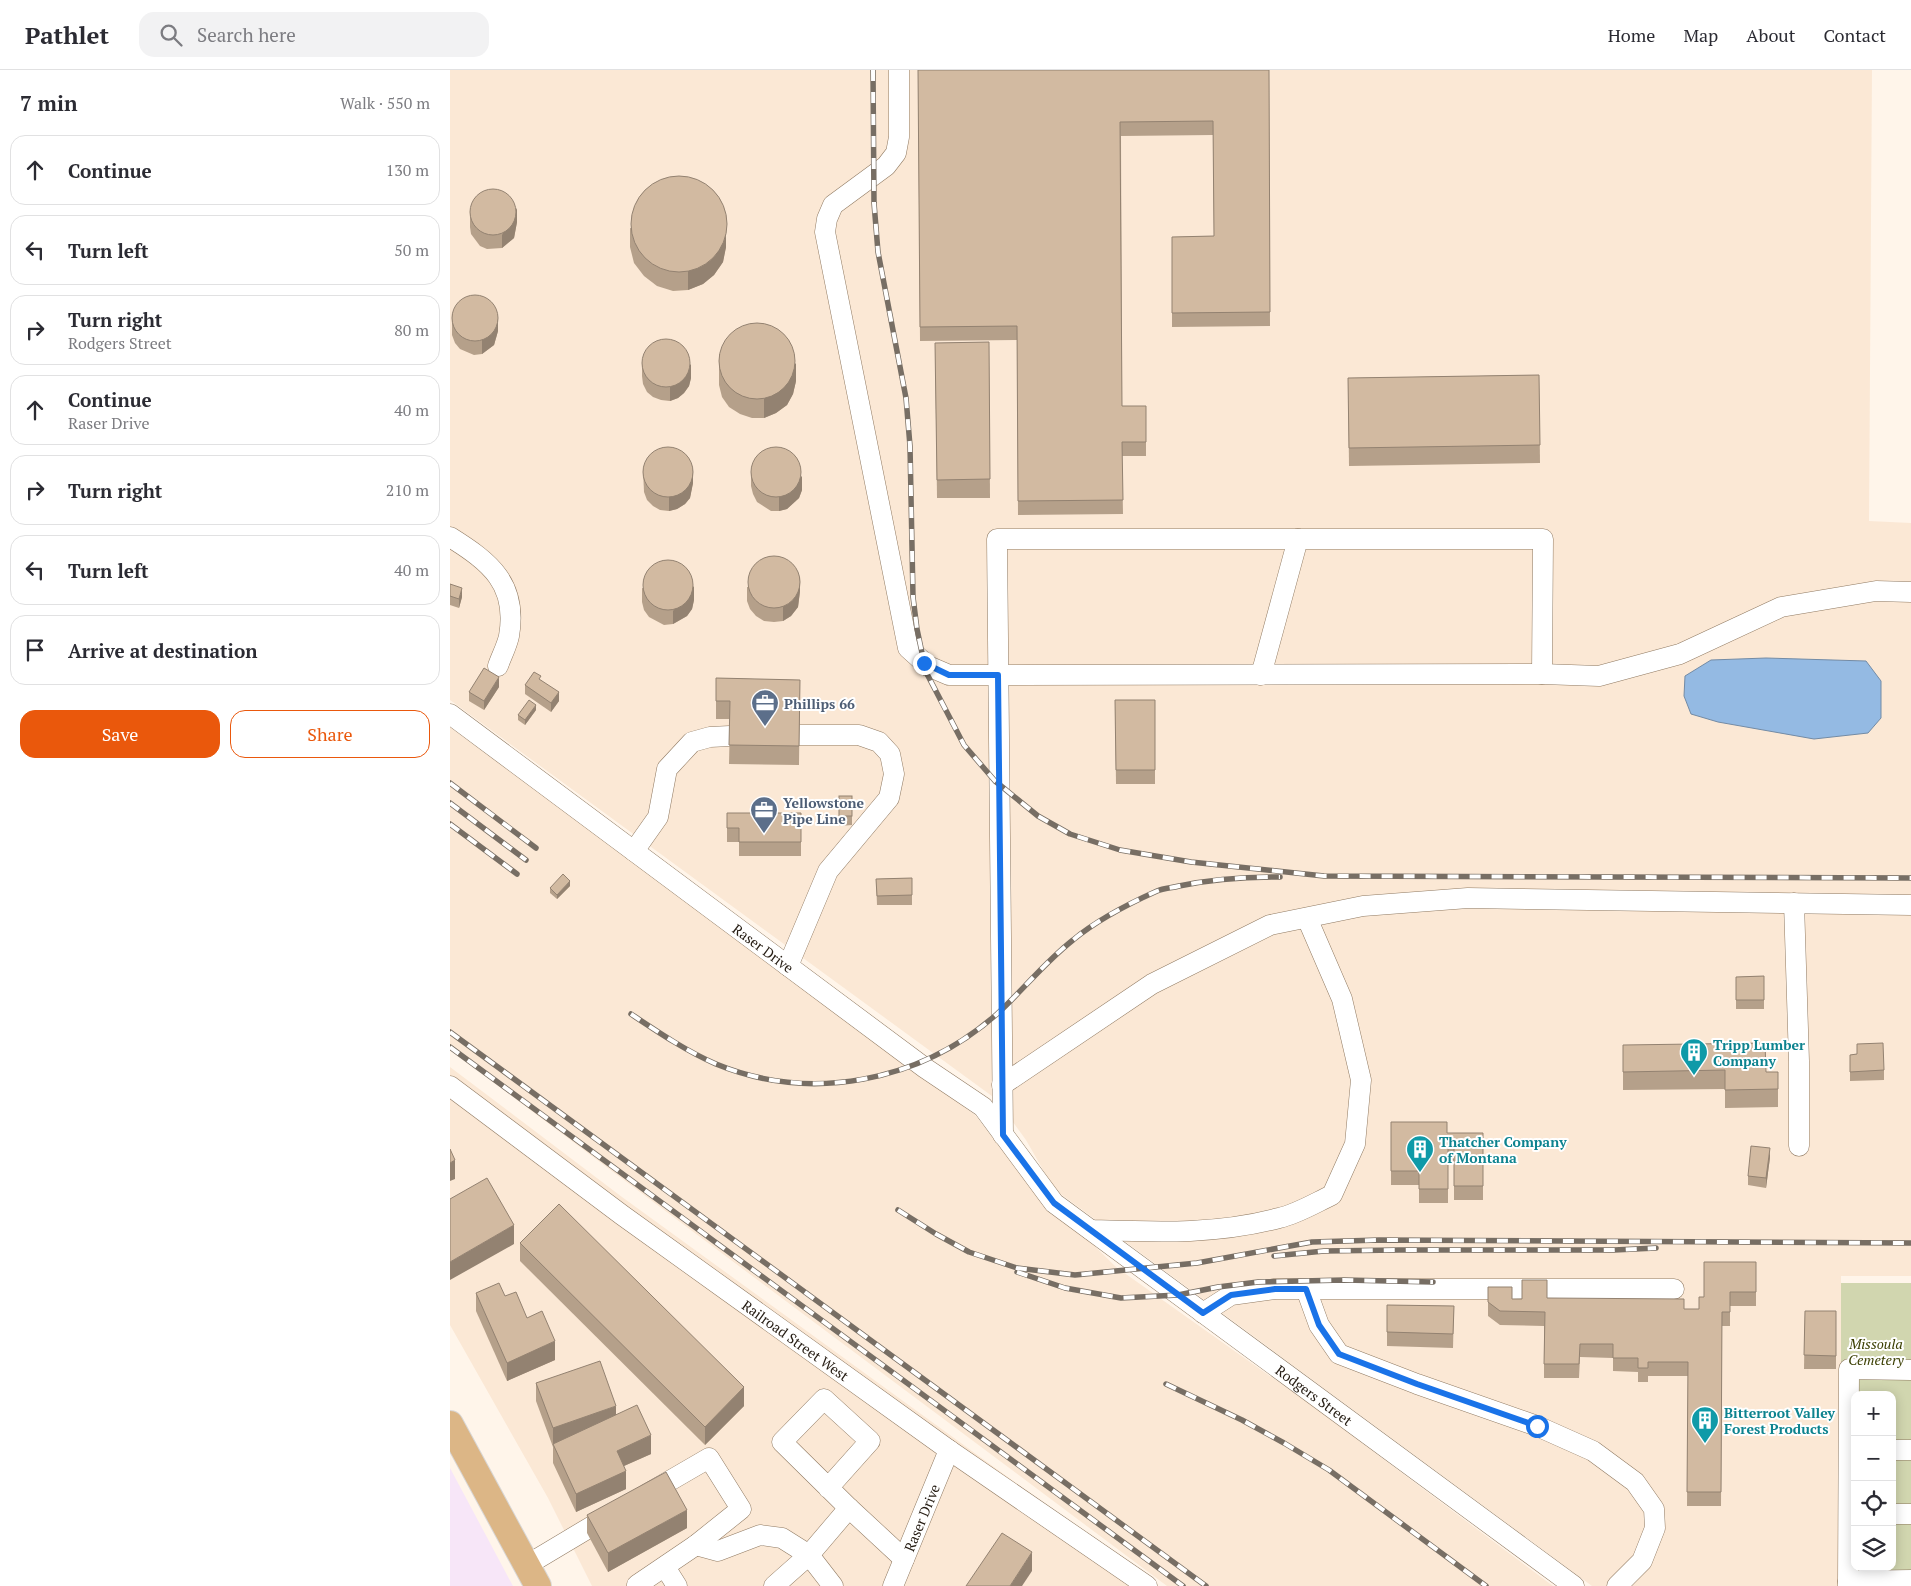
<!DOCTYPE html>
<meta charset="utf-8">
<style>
body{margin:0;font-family:"PT Serif",serif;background:#f2f2f3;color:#2b2b33}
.controls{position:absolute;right:15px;bottom:15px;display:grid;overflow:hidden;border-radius:10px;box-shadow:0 2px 12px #0003}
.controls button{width:45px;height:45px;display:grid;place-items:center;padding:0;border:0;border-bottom:1px solid #e1e1e2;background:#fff;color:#2b2b33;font:25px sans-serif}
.stop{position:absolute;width:15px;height:15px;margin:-11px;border:4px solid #1a73e8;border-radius:50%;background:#fff}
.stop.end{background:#1a73e8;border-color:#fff;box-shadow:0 1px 5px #0008}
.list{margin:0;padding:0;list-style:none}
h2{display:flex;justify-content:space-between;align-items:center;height:65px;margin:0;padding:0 20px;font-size:21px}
h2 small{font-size:16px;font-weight:400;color:#7c7c81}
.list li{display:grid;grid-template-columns:32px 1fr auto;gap:15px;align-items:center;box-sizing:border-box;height:70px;margin:0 10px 10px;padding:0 10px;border:1px solid #e1e1e2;border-radius:15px}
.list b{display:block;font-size:19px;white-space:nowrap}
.list p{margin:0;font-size:16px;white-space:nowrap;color:#7c7c81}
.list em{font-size:16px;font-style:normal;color:#7c7c81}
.actions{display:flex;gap:10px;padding:15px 20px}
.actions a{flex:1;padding:11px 0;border:1px solid #ea580c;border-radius:15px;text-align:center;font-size:18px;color:#ea580c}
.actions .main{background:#ea580c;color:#fff}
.icon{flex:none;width:28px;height:28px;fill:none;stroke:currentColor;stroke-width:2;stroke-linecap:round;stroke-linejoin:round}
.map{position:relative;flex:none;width:1461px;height:1516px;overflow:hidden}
header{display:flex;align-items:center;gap:30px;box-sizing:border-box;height:70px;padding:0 25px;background:#fff;border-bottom:1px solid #e1e1e2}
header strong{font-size:24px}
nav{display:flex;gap:28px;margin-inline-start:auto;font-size:18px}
.search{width:350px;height:45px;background:#f2f2f3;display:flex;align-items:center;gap:12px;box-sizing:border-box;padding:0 18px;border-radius:15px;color:#7c7c81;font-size:19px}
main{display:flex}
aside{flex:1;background:#fff}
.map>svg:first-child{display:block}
.commercial{fill:#f7e6f8}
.built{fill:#fbe8d5}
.green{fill:#d1d6af;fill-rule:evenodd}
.water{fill:#94bae3;stroke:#738ba5}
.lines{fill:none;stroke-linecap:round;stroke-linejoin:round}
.minor-casing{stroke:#907a62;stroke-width:21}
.major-casing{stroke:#d8d6d5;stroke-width:28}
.minor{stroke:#fff;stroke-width:20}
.major{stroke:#dcb686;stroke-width:26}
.rail-casing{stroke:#776e64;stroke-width:5.5}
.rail{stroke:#fff;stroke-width:4;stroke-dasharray:11;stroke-linecap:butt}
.wall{fill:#b5a08a}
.shaded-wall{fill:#938271}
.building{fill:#d2baa1;stroke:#938271}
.route{stroke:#1a73e8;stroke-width:6}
.labels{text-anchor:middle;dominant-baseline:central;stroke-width:4;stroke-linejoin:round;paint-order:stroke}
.service-label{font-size:14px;font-weight:bold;fill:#4e5e75;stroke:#fff;text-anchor:start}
.street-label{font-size:14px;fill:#251c13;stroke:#fff}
.culture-label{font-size:14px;font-weight:bold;fill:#0d838f;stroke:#fff;text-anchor:start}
.park-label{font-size:14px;font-style:italic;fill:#3a3e00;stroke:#fff}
</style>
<header>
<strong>Pathlet</strong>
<div class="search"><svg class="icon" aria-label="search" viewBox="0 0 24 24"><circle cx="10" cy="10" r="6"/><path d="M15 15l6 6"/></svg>Search here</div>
<nav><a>Home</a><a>Map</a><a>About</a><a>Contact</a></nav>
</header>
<main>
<aside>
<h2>7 min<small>Walk · 550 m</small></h2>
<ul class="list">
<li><svg class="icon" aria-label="ahead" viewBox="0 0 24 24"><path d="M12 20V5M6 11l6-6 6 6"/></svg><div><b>Continue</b></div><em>130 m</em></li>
<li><svg class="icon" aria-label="left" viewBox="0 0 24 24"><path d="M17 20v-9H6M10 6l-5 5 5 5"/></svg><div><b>Turn left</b></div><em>50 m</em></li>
<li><svg class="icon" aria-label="right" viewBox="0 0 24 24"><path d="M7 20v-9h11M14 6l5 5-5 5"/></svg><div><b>Turn right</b><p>Rodgers Street</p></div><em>80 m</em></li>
<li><svg class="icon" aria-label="ahead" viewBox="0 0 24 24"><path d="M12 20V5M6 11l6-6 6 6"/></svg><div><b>Continue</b><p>Raser Drive</p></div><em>40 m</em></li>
<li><svg class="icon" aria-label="right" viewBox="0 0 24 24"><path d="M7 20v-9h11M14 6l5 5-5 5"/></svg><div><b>Turn right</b></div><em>210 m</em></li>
<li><svg class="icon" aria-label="left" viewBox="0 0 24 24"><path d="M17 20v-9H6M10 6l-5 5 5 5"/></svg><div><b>Turn left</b></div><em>40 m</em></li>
<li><svg class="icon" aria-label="arrive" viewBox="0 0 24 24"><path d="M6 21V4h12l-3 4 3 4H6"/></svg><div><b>Arrive at destination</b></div></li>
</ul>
<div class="actions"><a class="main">Save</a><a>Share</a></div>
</aside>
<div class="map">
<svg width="1461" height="1516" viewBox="0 0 1461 1516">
<rect width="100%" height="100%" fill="#fff5ea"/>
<!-- commercial -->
<polygon class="commercial" points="0,1398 63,1516 0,1516"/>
<!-- built -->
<g class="built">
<polygon points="0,0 1422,0 1419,451 1461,453 1461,1206 1391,1206 1391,1516 1142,1516 604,1119 576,1070 546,1029 0,630"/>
<polygon points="0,657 525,1045 572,1105 666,1197 861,1335 1103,1516 717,1516 0,980"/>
<polygon points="0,997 172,1127 708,1516 142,1516 98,1428 0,1255"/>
</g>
<!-- green -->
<path class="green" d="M1391,1213H1461V1516H1391ZM1405,1325H1442V1497H1405Z"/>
<!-- water -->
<polygon class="water" points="1316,588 1416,591 1431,611 1431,648 1418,663 1364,669 1268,652 1241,644 1234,626 1235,606 1261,590"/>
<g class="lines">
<!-- minor casing -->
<g class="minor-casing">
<g id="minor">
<path d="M449,0V67L446,83L436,96L383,135L377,149L375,162L458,578L478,596L499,605H548L1092,604L1093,469H547C549,668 551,866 553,1065"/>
<path d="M0,467C40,492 68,514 59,566C57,576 51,587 48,596"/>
<polyline points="1092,604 1149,606 1230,584 1331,537 1426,521 1461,522"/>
<polyline points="811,605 848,469"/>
<path id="s1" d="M0,644L475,998L533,1037L604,1133L1124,1516"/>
<polyline points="184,781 208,747 217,699 242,672 260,667 280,666"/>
<polyline points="1344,833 1349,991 1349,1076"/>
<polyline points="338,896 378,801 439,728 444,704 440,684 429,672 409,665 349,665"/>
<polyline points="552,1015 702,914 820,855 913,836 1018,828 1461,835"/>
<path id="s2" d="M0,1016L172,1145L499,1380L697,1516"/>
<path d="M641,1160C705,1162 766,1165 829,1148C847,1144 865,1133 882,1125L905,1074L911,1010L892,929L857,848"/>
<polyline points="856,1219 869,1255 889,1284 967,1314 1087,1356 1143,1381 1185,1412 1204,1439 1205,1458 1192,1491 1167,1516"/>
<polyline points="753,1243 781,1225 825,1219 1224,1219"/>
<polyline points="1442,1380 1461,1380"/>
<polyline points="378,1418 420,1371 374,1329 332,1372 399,1438"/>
<polyline points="1442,1444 1461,1444"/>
<polyline points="246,1475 268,1481 310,1465 332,1468 359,1485 399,1438 454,1489"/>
<polyline points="77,1495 159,1446"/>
<polyline points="215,1497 227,1516"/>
<polyline points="1398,1511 1461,1510"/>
<polyline points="187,1515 246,1475 291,1439 259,1388 197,1424"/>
<polyline points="324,1516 359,1485 383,1516"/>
<path id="s3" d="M443,1516L499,1380"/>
<polyline points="1398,1516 1399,1299 1461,1300"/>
</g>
</g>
<!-- major casing -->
<g class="major-casing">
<polyline id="major" points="0,1354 88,1516"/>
</g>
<!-- minor -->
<use href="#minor" class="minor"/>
<!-- major -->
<use href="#major" class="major"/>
<!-- rail casing -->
<g class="rail-casing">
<g id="rail">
<polyline points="423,0 424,133 428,182 456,328 460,376 463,527 467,559 476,602 514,675 545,711 588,746 620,764 670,780 741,792 874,806 1461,808"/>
<polyline points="0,713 86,778"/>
<polyline points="0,733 76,790"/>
<polyline points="0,754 67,804"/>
<path d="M181,944C208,962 236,981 266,994C361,1033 470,1012 547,944C573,920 595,892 623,870C647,850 678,834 707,821C714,818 722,818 729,816C763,809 796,807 830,807"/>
<polyline points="0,962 756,1516"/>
<polyline points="0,977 733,1516"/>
<polyline points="448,1140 486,1164 519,1182 567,1198 625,1205 747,1193 862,1172 929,1170 1461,1173"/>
<polyline points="824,1186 874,1181 949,1180 1164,1180 1206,1178"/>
<polyline points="567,1202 615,1218 671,1228 728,1225 768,1217 808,1212 894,1210 983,1212"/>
<polyline points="716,1314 792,1350 834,1373 879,1400 1036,1516"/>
</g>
</g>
<!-- rail -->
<use href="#rail" class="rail"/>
</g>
<!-- wall -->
<g class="wall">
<polygon points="468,0 819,0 820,256 722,257 722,167 764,166 763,65 671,66 672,336 696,372 696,386 672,386 673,444 568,445 567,270 470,271"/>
<polygon points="20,143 67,152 64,168 52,178 37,179 30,176 21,164 20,157"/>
<polygon points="180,158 276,177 273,192 264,205 253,214 238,220 223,221 207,216 194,206 184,193 180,177"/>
<polygon points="2,243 48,261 44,275 32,284 24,285 10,279 5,273 2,265"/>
<polygon points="539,272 540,428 487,428 485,273"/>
<polygon points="269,284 346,311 343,324 337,335 326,343 314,348 302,348 290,344 279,337 272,327 269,315"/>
<polygon points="192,292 241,308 239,316 234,323 228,328 220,331 211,330 203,327 197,322 193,314 192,306"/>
<polygon points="1089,305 1090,393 899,396 898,308"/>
<polygon points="193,399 243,413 240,428 235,434 227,439 219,441 210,440 203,436 197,430 194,422"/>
<polygon points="301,402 352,420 349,428 337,439 329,441 321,441 307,432 303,424 301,416"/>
<polygon points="0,514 12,527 9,538 0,535"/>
<polygon points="297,517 350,521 348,537 341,546 333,551 324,552 314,551 306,546 300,539 297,531"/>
<polygon points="192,518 244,530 242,539 237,546 223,554 214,555 199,547 194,540 192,532"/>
<polygon points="266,608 350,610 349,695 279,694 280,649 266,649"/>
<polygon points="91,610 109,631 101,642 75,624 75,615"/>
<polygon points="49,617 34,640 19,631 19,622"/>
<polygon points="665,630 705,630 705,714 666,714"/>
<polygon points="86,640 75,655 68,650 68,645"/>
<polygon points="389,726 402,726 402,755 389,756"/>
<polygon points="277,743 351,743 351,786 289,786 289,772 277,772"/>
<polygon points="462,808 462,835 427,835 426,809"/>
<polygon points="120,816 107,829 100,823 100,818"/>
<polygon points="1314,906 1314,939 1286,939 1286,907"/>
<polygon points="1173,975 1316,1002 1328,1002 1328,1037 1275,1038 1275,1019 1173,1020"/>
<polygon points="1407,984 1434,1000 1434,1010 1400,1011 1400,985"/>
<polygon points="941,1052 997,1063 1033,1063 1033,1130 1004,1130 1004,1092 998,1092 998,1133 969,1133 969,1115 941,1115"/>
<polygon points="1320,1087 1316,1118 1298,1115 1298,1106"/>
<polygon points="70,1173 294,1336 255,1375 70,1191"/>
<polygon points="1306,1192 1306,1236 1280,1236 1280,1256 1272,1256 1271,1436 1237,1436 1238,1306 1198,1306 1198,1312 1188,1312 1188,1302 1163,1301 1163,1288 1130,1287 1129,1308 1094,1308 1094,1256 1050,1255 1038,1246 1038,1217 1062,1229 1097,1228 1234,1239 1249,1239 1254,1227"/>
<polygon points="26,1223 55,1226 105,1290 57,1311 26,1241"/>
<polygon points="937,1235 1004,1236 1003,1278 937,1276"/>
<polygon points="1355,1241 1386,1241 1386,1299 1354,1299"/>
<polygon points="86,1313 166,1345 201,1384 174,1396 176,1419 126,1442 103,1393 103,1377 86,1331"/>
<polygon points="137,1445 237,1458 158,1502 137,1463"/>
</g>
<!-- shaded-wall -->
<g class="shaded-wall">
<polygon points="67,138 67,152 64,168 52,178 52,165"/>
<polygon points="276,159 276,177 273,192 264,205 253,214 238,220 238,201"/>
<polygon points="48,248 48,261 44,275 32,284 32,270"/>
<polygon points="346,293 346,311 343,324 337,335 326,343 314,348 314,329"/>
<polygon points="241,294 241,308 239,316 234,323 228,328 220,331 220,317"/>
<polygon points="243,399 243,413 240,428 235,434 227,439 219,441 219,427"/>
<polygon points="352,406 352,420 349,428 337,439 329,441 329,427"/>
<polygon points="350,507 350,521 348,537 341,546 333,551 333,537"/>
<polygon points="244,516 244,530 242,539 237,546 223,554 223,541"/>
<polygon points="12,518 12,527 9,538 9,529"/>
<polygon points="49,607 49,617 34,640 34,631"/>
<polygon points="109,622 109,631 101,642 101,633"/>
<polygon points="86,635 86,640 75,655 75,650"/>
<polygon points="120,811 120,816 107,829 107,825"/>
<polygon points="1320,1078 1320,1087 1316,1118 1316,1108"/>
<polygon points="5,1090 5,1109 0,1111 0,1093"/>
<polygon points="64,1155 64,1174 0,1210 0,1192"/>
<polygon points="105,1271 105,1290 57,1311 57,1293"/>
<polygon points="294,1317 294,1336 255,1375 255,1357"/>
<polygon points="166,1336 166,1355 103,1374 103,1377 103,1358"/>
<polygon points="201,1365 201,1384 167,1399 167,1381"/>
<polygon points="176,1401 176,1419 126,1442 126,1424"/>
<polygon points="237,1440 237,1458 158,1502 158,1483"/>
<polygon points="582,1482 582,1501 572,1516 560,1516"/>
</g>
<!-- building -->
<g class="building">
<polygon points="468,0 819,0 820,242 722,243 722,167 764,166 763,51 670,52 672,336 696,336 696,372 672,372 673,430 568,431 567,256 470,257"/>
<circle cx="229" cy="154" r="48"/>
<circle cx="43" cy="142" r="23"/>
<circle cx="25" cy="248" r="23"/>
<circle cx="307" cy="291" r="38"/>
<circle cx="216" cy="293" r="24"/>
<polygon points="539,272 540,409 487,410 485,273"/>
<polygon points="1089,305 1090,375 899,378 898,308"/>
<circle cx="326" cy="402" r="25"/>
<circle cx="218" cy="402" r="25"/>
<circle cx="324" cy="512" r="26"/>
<circle cx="218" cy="515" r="25"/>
<polygon points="0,514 12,518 9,529 0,526"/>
<polygon points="34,598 49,607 34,631 19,622"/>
<polygon points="84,602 91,606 89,609 109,622 101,633 75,615"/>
<polygon points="266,608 350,610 349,676 279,675 280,631 266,631"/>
<polygon points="79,630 86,635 75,650 68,645"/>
<polygon points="665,630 705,630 705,700 666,700"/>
<rect x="389" y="726" width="13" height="20"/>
<polygon points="277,743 351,743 351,772 289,772 289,758 277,758"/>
<polygon points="113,804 120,811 107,825 100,818"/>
<polygon points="462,808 462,825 427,826 426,809"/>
<polygon points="1314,906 1314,930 1286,930 1286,907"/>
<polygon points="1315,973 1316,1002 1328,1002 1328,1019 1275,1020 1275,1000 1173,1002 1173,975"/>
<polygon points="1433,973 1434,1000 1400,1002 1400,985 1407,984 1407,974"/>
<polygon points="941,1052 997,1052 997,1063 1033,1063 1033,1116 1004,1116 1004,1078 998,1078 998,1119 969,1119 969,1101 941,1101"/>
<polygon points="1301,1076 1320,1078 1316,1108 1298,1106"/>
<polygon points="0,1079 5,1090 0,1093"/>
<polygon points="37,1108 64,1155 0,1192 0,1129"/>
<polygon points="109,1134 294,1317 255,1357 70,1173"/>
<polygon points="1254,1192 1306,1192 1306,1222 1280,1222 1280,1242 1272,1242 1271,1422 1237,1422 1238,1292 1198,1292 1198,1298 1188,1298 1188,1288 1163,1288 1163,1274 1130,1274 1129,1294 1094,1294 1095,1242 1050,1241 1038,1232 1038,1217 1062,1217 1062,1229 1072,1229 1072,1210 1097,1210 1097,1228 1234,1229 1234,1239 1249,1239 1249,1227 1254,1227"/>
<polygon points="49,1213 55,1226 66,1222 77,1248 92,1241 105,1271 57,1293 26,1223"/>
<polygon points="937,1235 1004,1236 1003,1264 937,1262"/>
<polygon points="1355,1241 1386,1241 1386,1286 1354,1285"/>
<polygon points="150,1291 166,1336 103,1358 86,1313"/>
<polygon points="187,1335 201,1365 167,1381 176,1401 126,1424 103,1374"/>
<polygon points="216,1402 237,1440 158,1483 137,1445"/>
<polygon points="552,1463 582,1482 560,1516 516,1516"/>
</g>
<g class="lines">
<!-- route -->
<polyline class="route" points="474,593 499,605 548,605 553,1065 604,1133 753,1243 781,1225 825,1219 856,1219 869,1255 889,1284 967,1314 1087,1356"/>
</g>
<!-- icons -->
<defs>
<g id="office-pin" transform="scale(1.4375)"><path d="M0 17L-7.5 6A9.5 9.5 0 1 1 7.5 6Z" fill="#5c6f8a" stroke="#fff"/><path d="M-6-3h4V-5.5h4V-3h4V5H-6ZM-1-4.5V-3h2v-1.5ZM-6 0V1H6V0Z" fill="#fff"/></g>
<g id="building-pin" transform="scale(1.4375)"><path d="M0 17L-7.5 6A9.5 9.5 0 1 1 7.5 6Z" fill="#0f9aa8" stroke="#fff"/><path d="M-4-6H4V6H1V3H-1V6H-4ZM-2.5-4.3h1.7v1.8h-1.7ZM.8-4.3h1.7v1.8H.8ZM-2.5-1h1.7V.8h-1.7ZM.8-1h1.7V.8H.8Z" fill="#fff"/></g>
</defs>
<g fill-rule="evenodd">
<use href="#office-pin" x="315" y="633"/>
<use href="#office-pin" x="314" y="740"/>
<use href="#building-pin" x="1244" y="982"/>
<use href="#building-pin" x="970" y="1079"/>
<use href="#building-pin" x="1255" y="1350"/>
</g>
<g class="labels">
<!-- service labels -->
<g class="service-label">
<text x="334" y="633">Phillips 66</text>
<text x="333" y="732">Yellowstone<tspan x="333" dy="16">Pipe Line</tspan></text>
</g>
<!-- street labels -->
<g class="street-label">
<text stroke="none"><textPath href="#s1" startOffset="391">Raser Drive</textPath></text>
<text stroke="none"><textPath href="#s2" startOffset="429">Railroad Street West</textPath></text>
<text stroke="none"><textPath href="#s1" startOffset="1105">Rodgers Street</textPath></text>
<text stroke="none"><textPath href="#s3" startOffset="74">Raser Drive</textPath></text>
</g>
<!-- culture labels -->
<g class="culture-label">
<text x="1263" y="974">Tripp Lumber<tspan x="1263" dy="16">Company</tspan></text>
<text x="989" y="1071">Thatcher Company<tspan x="989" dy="16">of Montana</tspan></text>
<text x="1274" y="1342">Bitterroot Valley<tspan x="1274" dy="16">Forest Products</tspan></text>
</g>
<!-- park labels -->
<g class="park-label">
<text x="1426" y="1273">Missoula<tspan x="1426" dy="16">Cemetery</tspan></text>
</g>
</g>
</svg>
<div class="controls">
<button>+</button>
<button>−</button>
<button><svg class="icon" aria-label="locate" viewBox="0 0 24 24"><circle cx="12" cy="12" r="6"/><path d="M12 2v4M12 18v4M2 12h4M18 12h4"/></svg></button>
<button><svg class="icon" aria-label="layers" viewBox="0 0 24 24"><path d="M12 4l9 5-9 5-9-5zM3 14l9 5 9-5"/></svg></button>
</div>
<div class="stop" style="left:1087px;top:1356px"></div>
<div class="stop end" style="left:474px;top:593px"></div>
</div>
</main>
